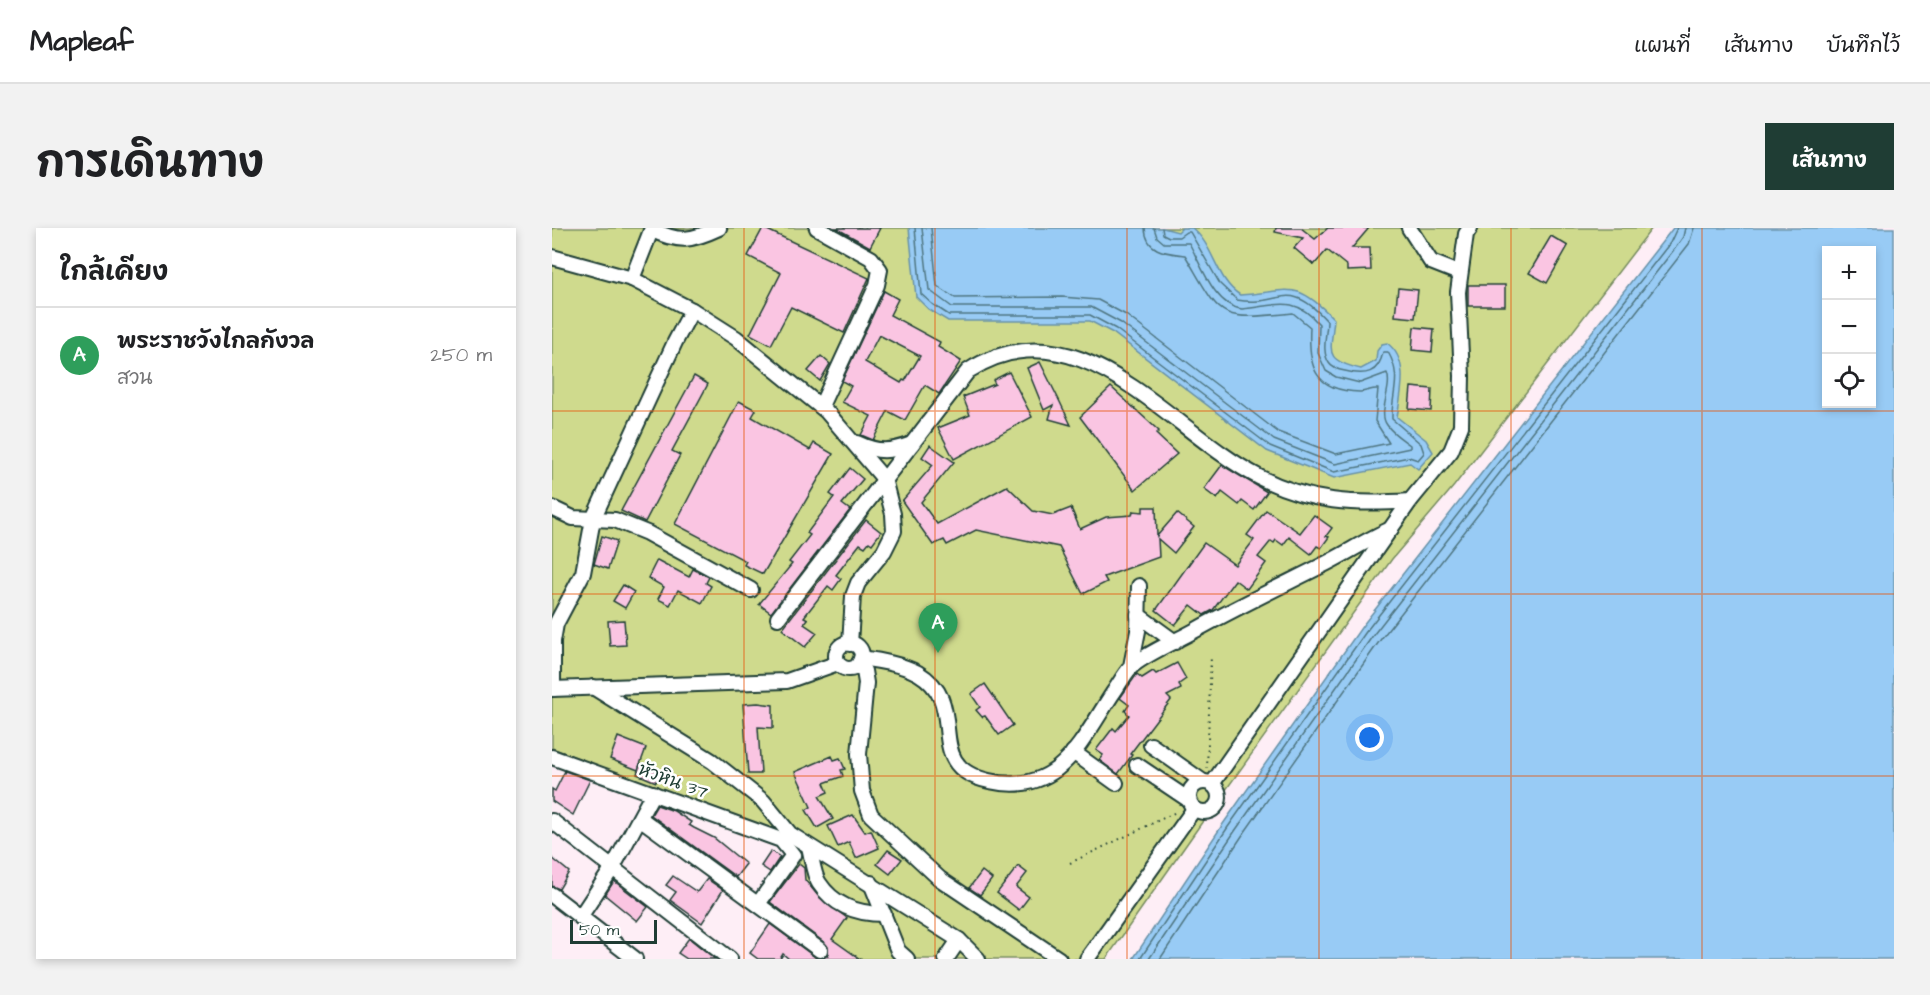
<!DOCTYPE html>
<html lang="th">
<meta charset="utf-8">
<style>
body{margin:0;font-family:"Architects Daughter","Playpen Sans Thai",sans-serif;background:#f2f2f2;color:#202124}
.controls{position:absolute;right:18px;top:18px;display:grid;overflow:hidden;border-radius:0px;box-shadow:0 3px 9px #0003}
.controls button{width:54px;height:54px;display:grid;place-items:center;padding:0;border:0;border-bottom:2px solid #e0e0e0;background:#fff;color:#202124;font:30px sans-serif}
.scale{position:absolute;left:18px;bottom:15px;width:87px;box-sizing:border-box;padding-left:6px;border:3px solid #1f3d34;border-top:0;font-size:16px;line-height:21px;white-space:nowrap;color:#1f3d34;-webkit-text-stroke:4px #fff;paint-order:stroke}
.you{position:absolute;left:818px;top:510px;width:21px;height:21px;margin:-15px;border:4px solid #fff;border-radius:50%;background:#1a73e8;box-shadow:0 0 0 9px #1a73e833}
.badge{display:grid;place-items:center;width:39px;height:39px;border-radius:50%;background:#1f3d34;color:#fff;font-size:20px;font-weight:700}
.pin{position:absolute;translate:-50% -50px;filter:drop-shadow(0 2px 3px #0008)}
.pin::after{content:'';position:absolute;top:32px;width:21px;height:18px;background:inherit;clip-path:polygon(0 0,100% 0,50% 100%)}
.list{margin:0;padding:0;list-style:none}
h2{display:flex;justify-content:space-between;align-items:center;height:78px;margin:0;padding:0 24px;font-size:26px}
h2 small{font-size:20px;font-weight:400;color:#757577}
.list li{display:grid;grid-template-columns:39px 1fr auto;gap:18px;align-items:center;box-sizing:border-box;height:96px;padding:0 24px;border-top:2px solid #e0e0e0}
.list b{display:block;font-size:22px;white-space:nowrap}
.list p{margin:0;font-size:20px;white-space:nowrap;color:#757577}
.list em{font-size:20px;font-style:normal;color:#757577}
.icon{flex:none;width:33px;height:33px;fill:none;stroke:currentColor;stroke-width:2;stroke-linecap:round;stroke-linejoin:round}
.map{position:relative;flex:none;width:1342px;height:731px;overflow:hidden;border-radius:0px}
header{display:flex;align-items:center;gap:36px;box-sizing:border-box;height:84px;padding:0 30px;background:#fff;border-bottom:2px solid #e0e0e0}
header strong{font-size:28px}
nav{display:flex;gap:33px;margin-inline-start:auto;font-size:21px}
.intro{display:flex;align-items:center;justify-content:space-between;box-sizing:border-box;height:144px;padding:0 36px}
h1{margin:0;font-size:42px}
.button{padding:15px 27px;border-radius:0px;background:#1f3d34;color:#fff;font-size:21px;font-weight:700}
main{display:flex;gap:36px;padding:0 36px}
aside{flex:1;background:#fff;border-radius:0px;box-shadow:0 3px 9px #0003}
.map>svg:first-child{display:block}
.green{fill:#cfda8d;stroke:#778c60;stroke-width:1.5}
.water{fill:#98cbf5;stroke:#6892a8;stroke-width:1.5;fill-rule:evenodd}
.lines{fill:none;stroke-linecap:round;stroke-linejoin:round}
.shore{stroke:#4f7681;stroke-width:1.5}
.building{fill:#fac5e2;stroke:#1f3d34;stroke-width:1.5;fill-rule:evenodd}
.minor-casing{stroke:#1f3d34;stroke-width:18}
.path{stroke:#1f3d34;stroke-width:2;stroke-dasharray:1.5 4.5;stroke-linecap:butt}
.minor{stroke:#fff;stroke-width:14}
.grid{fill:none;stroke:#e8590c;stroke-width:1.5;stroke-opacity:0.55}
.labels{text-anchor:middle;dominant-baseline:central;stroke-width:5;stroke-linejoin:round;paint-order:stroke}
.street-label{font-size:18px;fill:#1f3d34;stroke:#fff}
</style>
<header>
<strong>Mapleaf</strong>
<nav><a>แผนที่</a><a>เส้นทาง</a><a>บันทึกไว้</a></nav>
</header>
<div class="intro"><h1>การเดินทาง</h1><a class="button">เส้นทาง</a></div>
<main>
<aside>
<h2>ใกล้เคียง<small></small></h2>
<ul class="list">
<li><span class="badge" style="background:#2e9e5b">A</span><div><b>พระราชวังไกลกังวล</b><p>สวน</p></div><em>250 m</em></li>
</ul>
</aside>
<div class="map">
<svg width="1342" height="731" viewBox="0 0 1342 731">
<rect width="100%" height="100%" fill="#feeef6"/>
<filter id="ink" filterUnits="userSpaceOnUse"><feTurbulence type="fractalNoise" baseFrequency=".0167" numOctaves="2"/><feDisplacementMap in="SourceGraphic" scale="12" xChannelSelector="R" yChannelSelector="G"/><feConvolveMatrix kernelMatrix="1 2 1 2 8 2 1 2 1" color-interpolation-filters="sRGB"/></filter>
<g filter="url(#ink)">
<!-- green -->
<path class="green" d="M0,0H1100L902,258L840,331L673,563C671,577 667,585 653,590L554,731H287L211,675L248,626L230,608L0,520Z"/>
<!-- water -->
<g class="water">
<path d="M357,0H611L626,4L630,0H640C662,17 664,52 688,67C739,64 742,50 782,91C779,125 771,132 809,141L824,133L825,123L830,116L835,115C858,132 849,165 845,189L874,212L881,224L866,241L858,235L782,250L715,223L561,105L538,93H396L376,81L364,69Z"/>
<path d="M1121,0H1342V731H581L671,596L811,397ZM1320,22V176H1274V22Z"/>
</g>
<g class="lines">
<!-- shore -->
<g class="shore">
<path d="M363,0L369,66L380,76L397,87H538L564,101L718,218L782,244L857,229L866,232L872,225L869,216L840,191C839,165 851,150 836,124H831C827,146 813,148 793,143C787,142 780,140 777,135C769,123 775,106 775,93C735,48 729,80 685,72L668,56L638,4H634L627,9H617L611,6L610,0"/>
<path d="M370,0L377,62L400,79H539L569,95L722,212L783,236L858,220V217C850,211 840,205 835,197C825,184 841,160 835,145L808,155L784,149L774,143L766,125L767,96C741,66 725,78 690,81C662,78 649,36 637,15H612L605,9L602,0"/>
<path d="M379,0L385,58L403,70L510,69L546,72L574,87L726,204L784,226L837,215L823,193L826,161C820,160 815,164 808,164C761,163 756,137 758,99L741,85C663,93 671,91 633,27C614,25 594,24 593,0"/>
<polyline points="588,731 676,599 816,401 1118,15 1125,0"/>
<polyline points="597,731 683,603 822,406 1124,19 1131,9 1133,0"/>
<polyline points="608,731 690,608 829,411 1137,16 1142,0"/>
</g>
</g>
<!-- building -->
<g class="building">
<polygon points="211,0 317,50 292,105 239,79 219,117 198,106 229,45 196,28"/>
<polygon points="284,0 328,0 318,19"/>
<polygon points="724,0 749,0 763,11 776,0 817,0 800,20 818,20 819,42 795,43 795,38 775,22 762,37 742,20 751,10 723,4"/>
<polygon points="999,8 1016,18 995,55 977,45"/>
<rect x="916" y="57" width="37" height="21"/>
<polygon points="846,60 866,62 863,90 843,88"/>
<path d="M332,63L346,71L338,87L388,114L386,119L409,133L387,166L373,157L353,192L336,183L321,212L309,207L319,188L290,174L299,158L290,153ZM327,107L368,128L353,153L351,152L349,155L313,134Z"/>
<polygon points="862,99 882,101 880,124 860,122"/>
<polygon points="269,128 278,136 268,153 256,143"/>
<polygon points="488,134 506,170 519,197 497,191 501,177 492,182 475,140"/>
<polygon points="457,144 480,189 402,231 386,200 418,187 411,169 443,156 441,152"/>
<polygon points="142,148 156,156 120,223 128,227 93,294 69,283"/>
<polygon points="559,159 607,203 604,206 625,226 583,262 528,189"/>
<polygon points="859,159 880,161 879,183 857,181"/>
<polygon points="187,173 204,182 200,189 258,222 262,215 281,226 211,346 192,337 194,333 123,296"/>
<polygon points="378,217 402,234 369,274 385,296 455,258 481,283 501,287 519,280 528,301 554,289 580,287 581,283 591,284 591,279 604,279 605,308 625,285 642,299 622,325 606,311 607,329 552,349 555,354 531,366 507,319 424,302 395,317 392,312 381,317 350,273 381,237 370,229"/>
<polygon points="670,237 715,264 702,282 690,273 687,277 670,264 665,271 652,261"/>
<polygon points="298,240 311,251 290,276 298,282 219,385 207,376 240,336 237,334 258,307 255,305 282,269 278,266"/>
<polygon points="714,282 748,305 762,287 780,300 774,308 777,309 769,320 765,318 759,326 737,309 731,317 724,312 722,315 719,313 706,329 714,335 695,361 683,352 661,382 652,387 639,377 623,397 604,382 652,315 683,337 702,312 695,307"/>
<polygon points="314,292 329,304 320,316 317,314 313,319 308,316 284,347 289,351 281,362 276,358 252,389 256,391 252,396 265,405 253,419 230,401"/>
<polygon points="50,308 65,313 56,341 42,336"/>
<polygon points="105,332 137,349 141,341 157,349 154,355 159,358 150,375 126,362 118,377 106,371 112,359 96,350"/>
<polygon points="71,357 82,364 73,380 61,373"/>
<polygon points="72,392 74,417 58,418 56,393"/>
<polygon points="625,435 634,451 627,456 629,461 615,468 619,472 578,526 580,527 566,546 547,532 551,527 544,522 561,500 564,503 577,487 573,483 577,477 568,470 585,446 590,450 601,443 604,446"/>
<polygon points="433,456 461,497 447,507 433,488 430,489 424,482 428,479 419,466"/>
<polygon points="206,475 221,477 221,500 206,499 209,546 196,546 191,476"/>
<polygon points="66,509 94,520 86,542 58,531"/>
<polygon points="280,528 282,532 288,530 293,541 289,542 291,548 272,555 276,564 267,568 281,591 265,600 254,582 259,579 243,544"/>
<polygon points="88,536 108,544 104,554 85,546"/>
<polygon points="13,543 38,552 21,587 0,573 0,561 3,563"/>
<polygon points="105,577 122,583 139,594 137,597 142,600 162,610 194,636 184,649 99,587"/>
<polygon points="301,587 313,604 319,602 327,620 304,630 297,614 286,619 276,598"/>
<polygon points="336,622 350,631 338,646 325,636"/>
<polygon points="219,623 228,629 218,644 209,638"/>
<polygon points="0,630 17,644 7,661 0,658"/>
<polygon points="247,636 252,640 253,652 267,669 295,690 280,711 308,731 237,731 231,726 228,731 206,731 198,725 218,696 263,729 271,730 276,727 276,719 273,715 218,674"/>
<polygon points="466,638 475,645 464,659 477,669 467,682 445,665"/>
<polygon points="430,643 440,651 428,667 417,660"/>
<polygon points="121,648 145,664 155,651 171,662 150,695 118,672 124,664 114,657"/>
<polygon points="62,653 96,679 85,693 53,667"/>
<polygon points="137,710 163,731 135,731 126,725"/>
</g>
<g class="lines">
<!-- minor casing -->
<g class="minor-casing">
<g id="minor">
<polyline points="265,0 319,30 328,42 325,57 269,178"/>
<polyline points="857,0 879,34 907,45"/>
<path d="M100,2C128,15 139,13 167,0"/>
<polyline points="0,29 80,51 140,82 184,110 274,183 332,251 341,286 342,303 332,323 306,355 301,368 298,416"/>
<polyline points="80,51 100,0"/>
<path d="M305,215C326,225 338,224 360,216"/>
<polyline points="0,280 21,290 63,292 95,305 199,362"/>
<polyline points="586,387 623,414"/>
<path d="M226,390L416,143C528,72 617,203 707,249C758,275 803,277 858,273"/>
<circle cx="297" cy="428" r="13"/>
<path d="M309,430C329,433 349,436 366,445C420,477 367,538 437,553C507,569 528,515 561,465C567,457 572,446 579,439C591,427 626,412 642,403C683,380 725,360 767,339C792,327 814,312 839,301"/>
<polyline points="307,435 312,443 314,455 307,526 310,563 319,587 388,651 507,731"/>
<polyline points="579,438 586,403 587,358"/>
<polyline points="41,459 160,533 211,573 238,606 407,712 426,731"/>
<polyline points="0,461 235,453 286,435"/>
<polyline points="1,461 1,413 4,396 31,345 41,291 123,114 140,82"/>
<polyline points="599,517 650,553"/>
<polyline points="521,524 564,555"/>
<polyline points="0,529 229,612 241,627 206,676"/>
<polyline points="585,537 637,572"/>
<circle cx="652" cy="569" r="15"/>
<polyline points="660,556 858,273 899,223 909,198 910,148 906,64 914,6 918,0"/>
<polyline points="89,591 268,722"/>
<polyline points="0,593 178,731"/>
<path d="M257,619C260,629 261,646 267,655C282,678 306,686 332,686"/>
<polyline points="319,655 346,723 355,731"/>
<polyline points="0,667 83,731"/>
<polyline points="28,689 61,639 101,565"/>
<polyline points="394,731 407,712"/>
<polyline points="535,731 642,581"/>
</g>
</g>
<!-- path -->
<g class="path">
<polyline points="655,541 659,427"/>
<polyline points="518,635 624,584"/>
</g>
<!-- minor -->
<use href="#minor" class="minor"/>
</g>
</g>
<!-- grid -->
<path class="grid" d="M192,0V731M383,0V731M575,0V731M767,0V731M959,0V731M1150,0V731M0,183H1342M0,366H1342M0,548H1342"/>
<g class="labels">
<!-- street labels -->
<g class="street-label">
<text transform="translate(121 553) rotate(20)">หัวหิน 37</text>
</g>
</g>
</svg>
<div class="controls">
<button>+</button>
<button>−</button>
<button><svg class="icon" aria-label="locate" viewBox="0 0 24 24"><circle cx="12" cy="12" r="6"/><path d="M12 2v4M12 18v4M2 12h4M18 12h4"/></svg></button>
</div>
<div class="scale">50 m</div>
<div class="you"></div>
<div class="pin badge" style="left:386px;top:425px;background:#2e9e5b">A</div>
</div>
</main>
